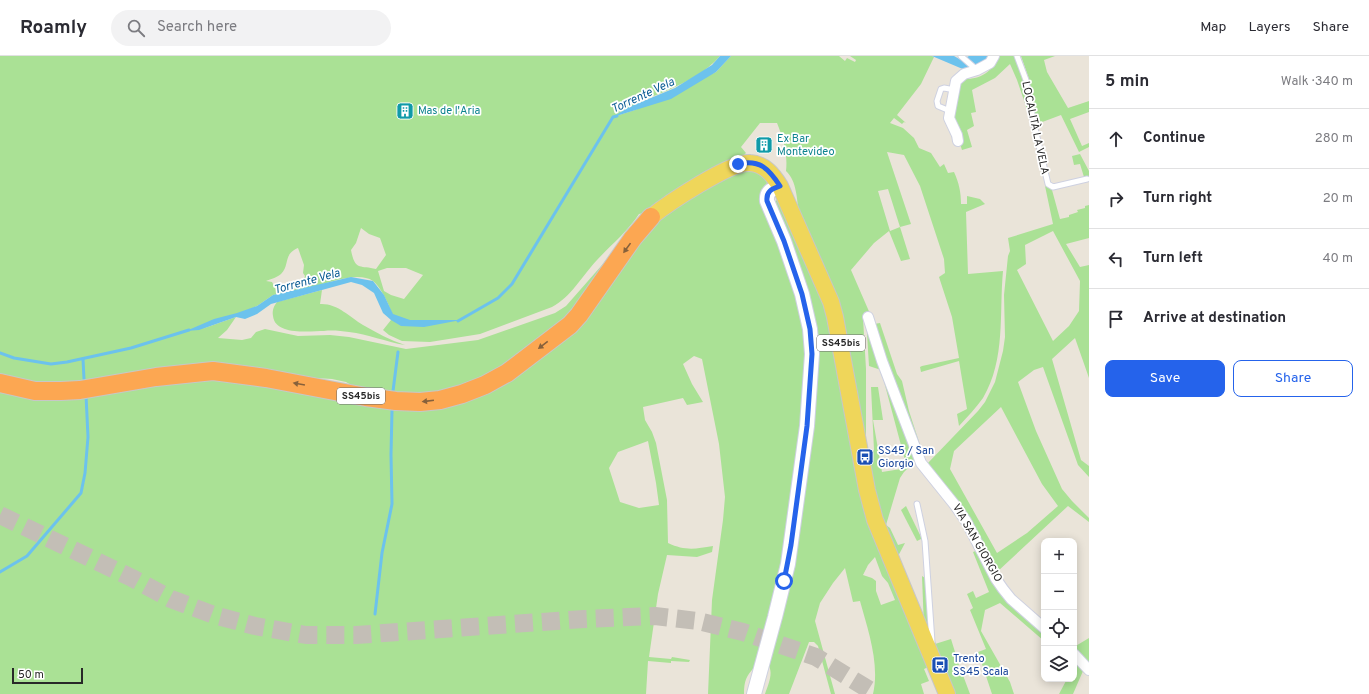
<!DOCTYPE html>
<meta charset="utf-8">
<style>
body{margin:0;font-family:Overpass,sans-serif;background:#f2f2f3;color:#2b2b33}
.controls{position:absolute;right:12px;bottom:12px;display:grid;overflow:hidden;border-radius:8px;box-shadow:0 2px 10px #0003}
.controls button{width:36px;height:36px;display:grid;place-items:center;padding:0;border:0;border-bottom:1px solid #e1e1e2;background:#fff;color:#2b2b33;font:20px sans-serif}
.scale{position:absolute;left:12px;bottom:10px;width:71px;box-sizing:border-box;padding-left:4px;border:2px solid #282828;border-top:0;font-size:11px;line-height:14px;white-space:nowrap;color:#282828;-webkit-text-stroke:3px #fff;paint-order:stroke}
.stop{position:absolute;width:12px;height:12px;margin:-9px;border:3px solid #2563eb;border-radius:50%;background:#fff}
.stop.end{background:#2563eb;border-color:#fff;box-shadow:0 1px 4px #0008}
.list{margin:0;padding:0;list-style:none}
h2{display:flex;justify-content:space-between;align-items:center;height:52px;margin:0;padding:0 16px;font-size:17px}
h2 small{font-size:13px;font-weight:400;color:#7c7c81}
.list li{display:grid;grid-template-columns:26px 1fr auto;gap:12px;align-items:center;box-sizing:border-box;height:60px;padding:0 16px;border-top:1px solid #e1e1e2}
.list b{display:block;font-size:15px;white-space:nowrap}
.list em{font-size:13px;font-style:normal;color:#7c7c81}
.actions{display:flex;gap:8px;padding:12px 16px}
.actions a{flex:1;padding:9px 0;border:1px solid #2563eb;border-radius:8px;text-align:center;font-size:14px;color:#2563eb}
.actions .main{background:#2563eb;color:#fff}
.icon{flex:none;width:22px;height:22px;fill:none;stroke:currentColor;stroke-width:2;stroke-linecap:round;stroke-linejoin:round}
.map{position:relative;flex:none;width:1089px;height:638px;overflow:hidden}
header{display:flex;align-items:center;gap:24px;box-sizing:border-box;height:56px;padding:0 20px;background:#fff;border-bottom:1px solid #e1e1e2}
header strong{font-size:19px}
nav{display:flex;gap:22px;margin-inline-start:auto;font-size:14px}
.search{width:280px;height:36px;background:#f2f2f3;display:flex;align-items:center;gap:10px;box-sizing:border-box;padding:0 14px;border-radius:22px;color:#7c7c81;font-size:15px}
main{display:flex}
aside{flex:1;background:#fff}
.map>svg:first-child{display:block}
.green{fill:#aae195;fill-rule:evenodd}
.water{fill:#6cc2ed}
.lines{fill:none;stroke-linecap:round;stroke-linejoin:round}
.stream{stroke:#6cc2ed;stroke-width:3}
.highway-tunnel{stroke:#c3beb6;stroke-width:18;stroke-dasharray:18 9;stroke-linecap:butt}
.lane-casing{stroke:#ced1e1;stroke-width:7}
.street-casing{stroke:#ced1e1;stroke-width:12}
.secondary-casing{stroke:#ced1e1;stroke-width:16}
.primary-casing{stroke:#c7c7c7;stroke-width:18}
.highway-casing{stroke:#c7c7c7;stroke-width:20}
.lane{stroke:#fff;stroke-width:5}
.street{stroke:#fff;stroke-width:10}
.secondary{stroke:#fff;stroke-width:14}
.primary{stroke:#efd65a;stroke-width:16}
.highway{stroke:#fca752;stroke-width:18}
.oneway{fill:#87613b}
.route{stroke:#2563eb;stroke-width:5}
.labels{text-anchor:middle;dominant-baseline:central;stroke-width:3.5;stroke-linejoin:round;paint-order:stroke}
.shield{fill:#fff;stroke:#686868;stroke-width:1}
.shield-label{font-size:10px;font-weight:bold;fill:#282828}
.culture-label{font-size:11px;fill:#0d838f;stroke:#fff;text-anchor:start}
.street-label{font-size:11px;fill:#282828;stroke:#fff}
.transit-label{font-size:11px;fill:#164399;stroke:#fff;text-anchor:start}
.water-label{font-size:12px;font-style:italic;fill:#0e5e95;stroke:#fff}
</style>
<header>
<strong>Roamly</strong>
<div class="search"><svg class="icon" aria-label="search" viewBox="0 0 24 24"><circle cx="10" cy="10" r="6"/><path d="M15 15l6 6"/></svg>Search here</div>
<nav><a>Map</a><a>Layers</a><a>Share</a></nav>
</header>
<main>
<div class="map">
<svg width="1089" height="638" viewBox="0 0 1089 638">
<rect width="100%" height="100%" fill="#eae4d9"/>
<!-- green -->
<g class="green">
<path d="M0,0H720C692,32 648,37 616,60L635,54L716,16L731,0H839L845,5L847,2L855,6L856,4L850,0H932L934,1L921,28L897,59L906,67L904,66L902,68L894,62L890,67L903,72L914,82L919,92L931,97L940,111L944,108L948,117L954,116C959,127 961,136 961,148H967V140L980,143L985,148L966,156L968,218L1003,215C999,257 1006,303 983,342C976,352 967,361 959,370L957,358L967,353L959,305L921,316L920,311L922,310L959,302L952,261L939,221L945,217L944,203L920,130L904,99L887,96L911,168L900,171L910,203L901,205L889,175L874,187L851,214L871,260L863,262L866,313V393L799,159C797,144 797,125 786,115C788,98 783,82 777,67H760L741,91L746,97L743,100L652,155L639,158C627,176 611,189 597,204C582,220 571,241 552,251L480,278L430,286L402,285L389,279L383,274L391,264L394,263C391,253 382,232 373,225C358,215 329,227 313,231C305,233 296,234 288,236C297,232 302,229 305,220L303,217L304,209L298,192C283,198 290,209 281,218C278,221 271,223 266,225L272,226L277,235L285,237L273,239L257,250L202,273L236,261L227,274L218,282L242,284L251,282L256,276L265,273L298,280L330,279L349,281L406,293L478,284L555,257L566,250L631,176L568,262L493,318L475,327L428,339L356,332L346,326L332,323L285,320L58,329L0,322ZM888,133L900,171L890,175L878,135ZM361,172L369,178L380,182L386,199L376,213C360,209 355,215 351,194L356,187ZM387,212H406L423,219L404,243L391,239L384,235L378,215Z"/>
<path d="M1000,0H1014L1022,21L1031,65L1017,24L1010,8L995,22L972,34L976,56L971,57L974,70L967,74L972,91L962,94L951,60L959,27L964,23C982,23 991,16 1000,0Z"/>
<polygon points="1021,0 1055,0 1044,4 1047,16 1068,52 1089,45 1089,56 1070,63 1082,90 1089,87 1089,91 1079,96 1061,59 1037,68 1029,23"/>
<polygon points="1080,98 1089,115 1089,120 1084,121 1080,108 1074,109 1072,100"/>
<path d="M752,112L766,121L767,128L761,136L759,144L777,181L802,256L807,299L805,337L788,487L755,611C746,619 744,626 744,638H708L712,544L723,464L725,441L719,388L702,303L694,300L683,308L692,328L703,346L687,349L683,342L643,351L645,364L652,376L656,387L667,444L668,487C685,495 695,493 713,490L712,496L697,501L667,499L658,538L649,601L671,603L672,601L690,604L689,606L671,605V607L648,605L646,638H0V331L209,320L392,349L515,316L652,168L719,122ZM648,385L656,427L659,449L639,452L620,446L609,412L618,396Z"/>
<path d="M1045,130L1052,134L1060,163L1069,161V159L1078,156L1077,154L1085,152V150L1089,149V182L1066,188L1080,211L1089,209V322L1075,282L1052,303L1081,404L1089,410V421L1078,409L1043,311L1034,314L1018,326L1036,375L1062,433L1072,445L1089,462V466L1068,450L997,516L927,408L978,355L985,346L995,326L1003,295L1005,281L1004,239L1008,200L1010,195L1008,182L1053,168ZM1053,175L1080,225L1079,255L1069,270L1053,285L1017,214L1026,208L1025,189ZM1001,351L1042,428L1058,450L1027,477L997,497L950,413L954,395Z"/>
<path d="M777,144H778L827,250L862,439L930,610L924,613L929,625L921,628L924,638H873C880,608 868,574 860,545L853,546L845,512L833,527L820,547L815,565L835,638H831L818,590L814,586H809L789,638H765C768,629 774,617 768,608L793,517L804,442L816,297L774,146ZM875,501L882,520L888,527L895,544L881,549L876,535V525L872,522L863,519L868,509Z"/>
<path d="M322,234L320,248C337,247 350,261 363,269C377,277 390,284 405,289C386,286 368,278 349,276C341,275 332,274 324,275C311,275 275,280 273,260C272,254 274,250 277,246Z"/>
<polygon points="880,267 897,318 902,325 909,355 920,389 919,397 874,268"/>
<polygon points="871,276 881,314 869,310 867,277"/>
<polygon points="882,318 915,405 904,416 900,422 886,469 890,472 898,489 905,487 896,504 881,467 867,406 874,394 871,331 878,331 883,364 873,364 882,416 901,413 900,409 906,408"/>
<polygon points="906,450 921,481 921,483 917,485 901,454"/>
<polygon points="978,494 997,529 1044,576 1044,585 1000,547 985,554 981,575 1010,626 1014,638 992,638 978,596 986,593 970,554 973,552 967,538 973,535 976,542 989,536 973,496"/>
<polygon points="922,520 925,522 930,587 924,572"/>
<polygon points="1089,582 1089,609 1074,593 1074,591"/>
<polygon points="951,583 959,609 956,610 957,615 961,614 970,638 953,638 936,599 935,588"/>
<polygon points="1074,602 1083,615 1073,638 1059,638 1067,623 1074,623"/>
</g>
<!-- water -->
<g class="water">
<polygon points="720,0 731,0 716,16 671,43 613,61 629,51 675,32 712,9"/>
<polygon points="932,0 954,0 961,4 969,0 991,0 981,6 965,14"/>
<polygon points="351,221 373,225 384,239 393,258 410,264 461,264 424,271 401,270 391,264 383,257 374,237 362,229 351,226 271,248 257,258 245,263 236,261 199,274 186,275 214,263 237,257 257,250 273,239"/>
</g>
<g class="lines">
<!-- stream -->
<g class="stream">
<polyline points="458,265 498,242 512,228 613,61 617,60"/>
<polyline points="0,297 14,302 51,308 67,306 131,292 189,274"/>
<polyline points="83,303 84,323"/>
<polyline points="393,335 398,296"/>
<polyline points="0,516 27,500 81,437 85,417 88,381 86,339"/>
<polyline points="375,558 382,497 392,448 391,399 392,354"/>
</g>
<!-- highway-tunnel -->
<polyline class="highway-tunnel" points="0,459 132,522 171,543 214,559 255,570 306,579 356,579 584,563 655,560 698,565 743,576 816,601 876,638"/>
<!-- lane casing -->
<g class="lane-casing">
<g id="lane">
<polyline points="961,0 977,14"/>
<polyline points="1017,0 1026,24 1033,64 1048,128 1053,131 1087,123"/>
<polyline points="950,55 938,50 937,45 941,33 944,32 955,34"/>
<polyline points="917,448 925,485 932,586"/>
</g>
</g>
<!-- street casing -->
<g class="street-casing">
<g id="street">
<polyline points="958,85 957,79 949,62 956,25 964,18 977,14 990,7 994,0"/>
<polyline points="868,261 882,305 921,407 954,448 966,465 996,523 1003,533 1011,543 1044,572"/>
<polyline points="1074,598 1089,614"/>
</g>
</g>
<!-- secondary casing -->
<g class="secondary-casing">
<path id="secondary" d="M754,638L775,561L788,508L807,370L812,298L810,273L802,238L784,185L767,145C766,135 772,133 780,130"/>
</g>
<!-- primary casing -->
<g class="primary-casing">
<path id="primary" d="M651,161C667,148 731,105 750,107C765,108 773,119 780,130L831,246L835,261L867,434L875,464L947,638"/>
</g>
<!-- highway casing -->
<g class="highway-casing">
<polyline id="highway" points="0,327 35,335 61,335 80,334 156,321 213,315 266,322 366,341 396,345 420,346 440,344 462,338 485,329 507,317 570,269 579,259 633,182 651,161"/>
</g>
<!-- lane -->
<use href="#lane" class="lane"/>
<!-- street -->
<use href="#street" class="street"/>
<!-- secondary -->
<use href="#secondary" class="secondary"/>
<!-- primary -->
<use href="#primary" class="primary"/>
<!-- highway -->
<use href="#highway" class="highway"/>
</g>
<!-- one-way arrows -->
<defs><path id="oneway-solid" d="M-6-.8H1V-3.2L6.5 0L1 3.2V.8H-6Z"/></defs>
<g class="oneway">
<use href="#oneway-solid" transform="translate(627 192) rotate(126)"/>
<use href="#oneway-solid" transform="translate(543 289) rotate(142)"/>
<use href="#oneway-solid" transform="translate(299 328) rotate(-170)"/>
<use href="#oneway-solid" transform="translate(428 345) rotate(173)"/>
</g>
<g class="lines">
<!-- route -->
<path class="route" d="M738,108C760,103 769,113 780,130C772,133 766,135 767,145L784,185L802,238L810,273L812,298L807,370L791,489L784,525"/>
</g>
<!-- icons -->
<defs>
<g id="building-square" transform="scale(0.9)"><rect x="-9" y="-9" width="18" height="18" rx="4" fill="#0f9aa8" stroke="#fff"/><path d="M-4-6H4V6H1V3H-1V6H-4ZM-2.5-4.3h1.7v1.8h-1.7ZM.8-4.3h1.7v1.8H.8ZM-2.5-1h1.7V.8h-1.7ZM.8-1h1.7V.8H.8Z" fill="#fff"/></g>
<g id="bus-square" transform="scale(0.9)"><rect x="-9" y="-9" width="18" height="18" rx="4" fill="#1a4fb4" stroke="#fff"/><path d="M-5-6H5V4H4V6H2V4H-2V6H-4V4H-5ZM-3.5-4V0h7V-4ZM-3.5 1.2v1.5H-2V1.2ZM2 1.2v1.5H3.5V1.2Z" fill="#fff"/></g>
</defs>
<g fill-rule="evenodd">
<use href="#building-square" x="405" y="55"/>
<use href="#building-square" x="764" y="89"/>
<use href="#bus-square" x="865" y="401"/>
<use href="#bus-square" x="940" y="609"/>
</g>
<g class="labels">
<!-- shield labels -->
<g class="shield">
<rect x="817" y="279" width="48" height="16" rx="3"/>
<rect x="337" y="332" width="48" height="16" rx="3"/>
</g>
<g class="shield-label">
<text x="841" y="287">SS45bis</text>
<text x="361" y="340">SS45bis</text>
</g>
<!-- culture labels -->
<g class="culture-label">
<text x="418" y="55">Mas de l'Aria</text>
<text x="777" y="83">Ex Bar<tspan x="777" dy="13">Montevideo</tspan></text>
</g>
<!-- street labels -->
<g class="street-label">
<text transform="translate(1035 72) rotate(78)">LOCALITÀ LA VELA</text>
<text transform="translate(977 487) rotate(60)">VIA SAN GIORGIO</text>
</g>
<!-- transit labels -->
<g class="transit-label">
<text x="878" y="395">SS45 / San<tspan x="878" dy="13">Giorgio</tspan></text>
<text x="953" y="603">Trento<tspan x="953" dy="13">SS45 Scala</tspan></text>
</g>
<!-- water labels -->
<g class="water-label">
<text transform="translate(643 40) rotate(-25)">Torrente Vela</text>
<text transform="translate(307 226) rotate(-15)">Torrente Vela</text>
</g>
</g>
</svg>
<div class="controls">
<button>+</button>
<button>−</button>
<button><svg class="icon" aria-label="locate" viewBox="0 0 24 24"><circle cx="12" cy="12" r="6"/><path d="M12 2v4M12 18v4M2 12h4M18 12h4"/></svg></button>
<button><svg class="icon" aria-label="layers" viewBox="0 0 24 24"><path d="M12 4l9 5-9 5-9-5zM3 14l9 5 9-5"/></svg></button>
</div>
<div class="scale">50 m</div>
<div class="stop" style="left:784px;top:525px"></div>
<div class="stop end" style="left:738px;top:108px"></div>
</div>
<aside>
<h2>5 min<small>Walk · 340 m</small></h2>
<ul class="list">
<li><svg class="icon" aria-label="ahead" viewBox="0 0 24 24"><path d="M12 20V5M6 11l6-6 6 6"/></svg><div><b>Continue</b></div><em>280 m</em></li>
<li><svg class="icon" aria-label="right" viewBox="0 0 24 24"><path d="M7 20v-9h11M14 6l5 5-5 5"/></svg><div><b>Turn right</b></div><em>20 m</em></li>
<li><svg class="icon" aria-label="left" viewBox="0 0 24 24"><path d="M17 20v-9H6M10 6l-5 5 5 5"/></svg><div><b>Turn left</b></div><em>40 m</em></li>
<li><svg class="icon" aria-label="arrive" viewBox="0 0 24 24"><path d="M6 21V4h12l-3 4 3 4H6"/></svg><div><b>Arrive at destination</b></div></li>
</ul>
<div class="actions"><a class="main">Save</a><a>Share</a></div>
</aside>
</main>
